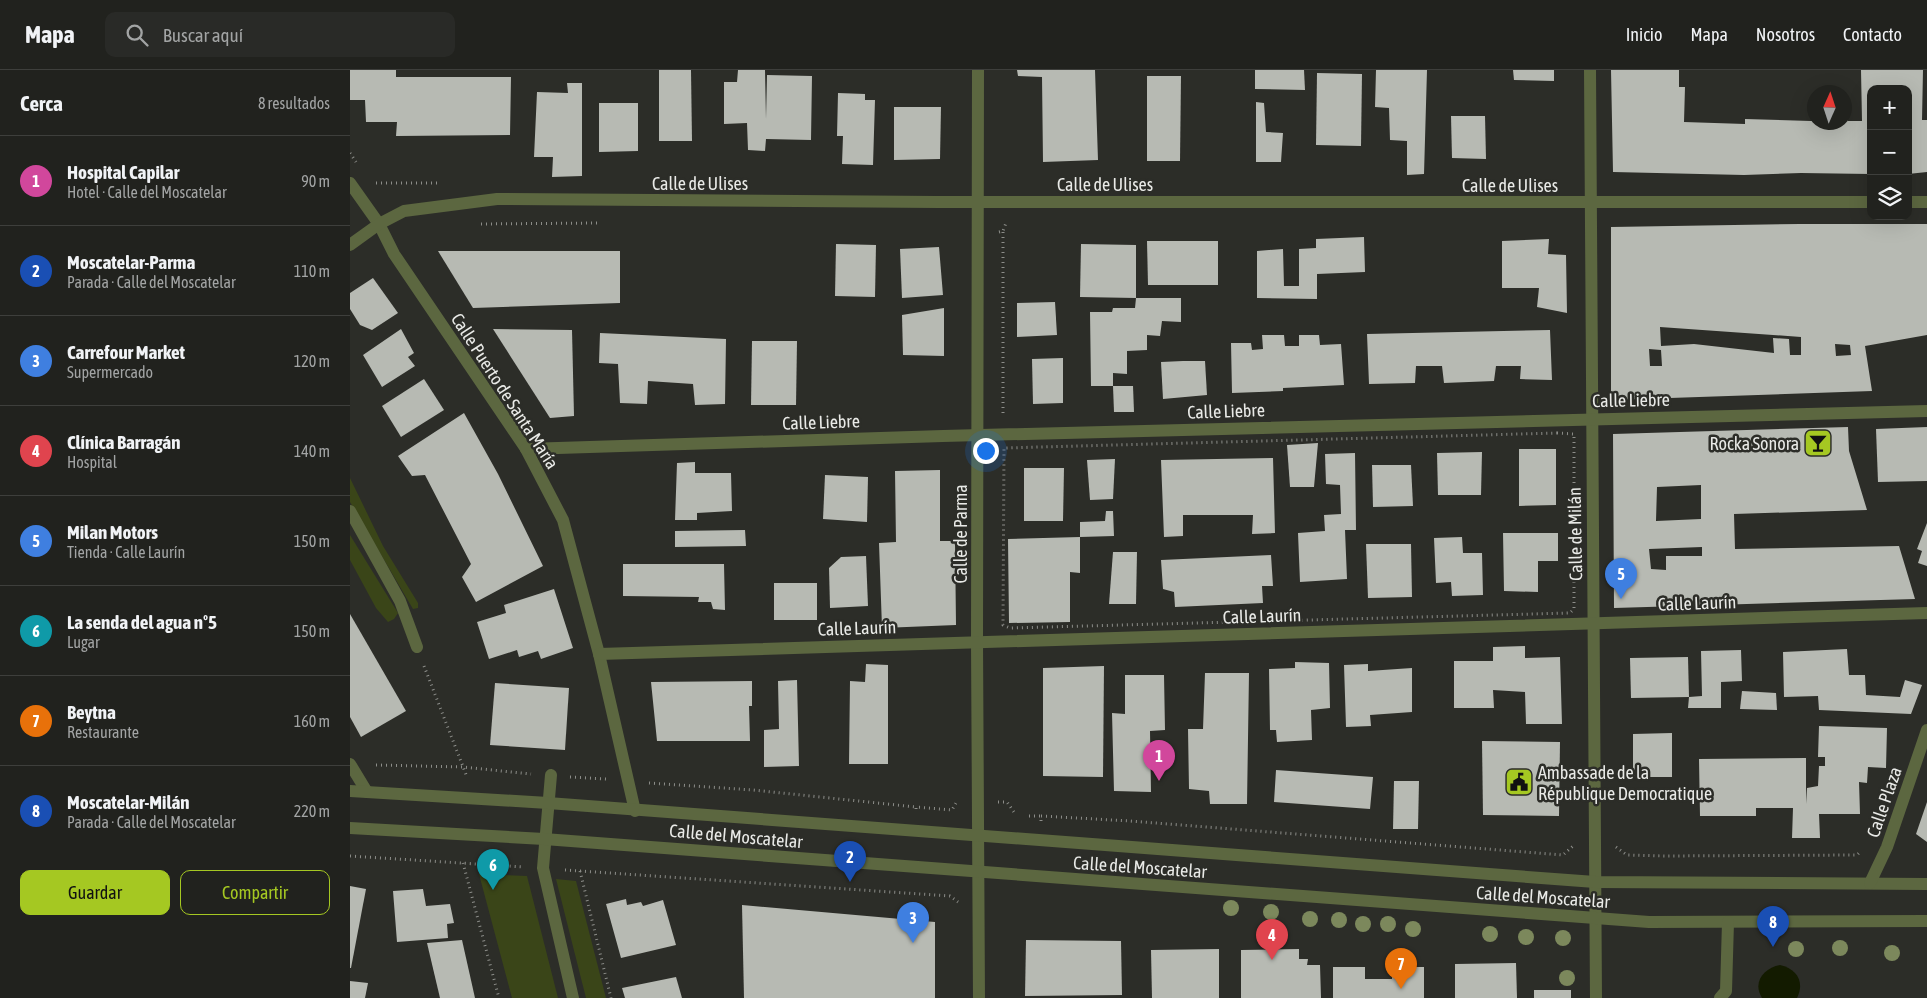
<!DOCTYPE html>
<html lang="es">
<meta charset="utf-8">
<style>
body{margin:0;font-family:"Asap Condensed",sans-serif;background:#292a27;color:#f1f3f6}
.controls{position:absolute;right:15px;top:15px;display:grid;overflow:hidden;border-radius:10px;box-shadow:0 5px 20px #0002}
.controls button{width:45px;height:45px;display:grid;place-items:center;padding:0;border:0;border-bottom:1px solid #3e3f3c;background:#21221e;color:#f1f3f6;font:25px sans-serif}
.compass{position:absolute;left:1457px;top:15px;width:45px;height:45px;border-radius:50%;background:#21221e;box-shadow:0 5px 20px #0002;rotate:3deg}
.you{position:absolute;left:635px;top:380px;width:18px;height:18px;margin:-12px;border:4px solid #fff;border-radius:50%;background:#1a73e8;box-shadow:0 0 0 8px #1a73e833}
.badge{display:grid;place-items:center;width:32px;height:32px;border-radius:50%;background:#a5c822;color:#fff;font-size:16px;font-weight:700}
.pin{position:absolute;translate:-50% -41px;filter:drop-shadow(0 1px 2px #0008)}
.pin::after{content:'';position:absolute;top:26px;width:18px;height:15px;background:inherit;clip-path:polygon(0 0,100% 0,50% 100%)}
.list{margin:0;padding:0;list-style:none}
h2{display:flex;justify-content:space-between;align-items:center;height:65px;margin:0;padding:0 20px;font-size:21px}
h2 small{font-size:16px;font-weight:400;color:#a2a4a4}
.list li{display:grid;grid-template-columns:32px 1fr auto;gap:15px;align-items:center;box-sizing:border-box;height:90px;padding:0 20px;border-top:1px solid #3e3f3c}
.list b{display:block;font-size:19px;white-space:nowrap}
.list p{margin:0;font-size:16px;white-space:nowrap;color:#a2a4a4}
.list em{font-size:16px;font-style:normal;color:#a2a4a4}
.actions{display:flex;gap:10px;padding:15px 20px}
.actions a{flex:1;padding:11px 0;border:1px solid #a5c822;border-radius:10px;text-align:center;font-size:18px;color:#a5c822}
.actions .main{background:#a5c822;color:#111}
.icon{flex:none;width:28px;height:28px;fill:none;stroke:currentColor;stroke-width:2;stroke-linecap:round;stroke-linejoin:round}
.map{position:relative;flex:none;width:1577px;height:928px;overflow:hidden}
header{display:flex;align-items:center;gap:30px;box-sizing:border-box;height:70px;padding:0 25px;background:#21221e;border-bottom:1px solid #3e3f3c}
header strong{font-size:24px}
nav{display:flex;gap:28px;margin-inline-start:auto;font-size:18px}
.search{width:350px;height:45px;background:#292a27;display:flex;align-items:center;gap:12px;box-sizing:border-box;padding:0 18px;border-radius:10px;color:#a2a4a4;font-size:19px}
main{display:flex}
aside{flex:1;background:#21221e}
.map>svg:first-child{display:block}
.green{fill:#3a4518}
.water{fill:#131b00}
.building{fill:#b7bab3;fill-rule:evenodd}
.lines{fill:none;stroke-linecap:round;stroke-linejoin:round}
.path{stroke:#8d8e8a;stroke-width:3;stroke-dasharray:1 4;stroke-linecap:butt}
.minor{stroke:#5c6740;stroke-width:12}
.tree{fill:#7c885c}
.labels{text-anchor:middle;dominant-baseline:central;stroke-width:5;stroke-linejoin:round;paint-order:stroke}
.street-label{font-size:18px;fill:#e9eae7;stroke:#2c2d28}
.poi-label{font-size:18px;fill:#e9eae7;stroke:#2c2d28;text-anchor:end}
</style>
<header>
<strong>Mapa</strong>
<div class="search"><svg class="icon" aria-label="search" viewBox="0 0 24 24"><circle cx="10" cy="10" r="6"/><path d="M15 15l6 6"/></svg>Buscar aquí</div>
<nav><a>Inicio</a><a>Mapa</a><a>Nosotros</a><a>Contacto</a></nav>
</header>
<main>
<aside>
<h2>Cerca<small>8 resultados</small></h2>
<ul class="list">
<li><span class="badge" style="background:#d1479c">1</span><div><b>Hospital Capilar</b><p>Hotel · Calle del Moscatelar</p></div><em>90 m</em></li>
<li><span class="badge" style="background:#1a4fb4">2</span><div><b>Moscatelar-Parma</b><p>Parada · Calle del Moscatelar</p></div><em>110 m</em></li>
<li><span class="badge" style="background:#3f7fe0">3</span><div><b>Carrefour Market</b><p>Supermercado</p></div><em>120 m</em></li>
<li><span class="badge" style="background:#e0444e">4</span><div><b>Clínica Barragán</b><p>Hospital</p></div><em>140 m</em></li>
<li><span class="badge" style="background:#3f7fe0">5</span><div><b>Milan Motors</b><p>Tienda · Calle Laurín</p></div><em>150 m</em></li>
<li><span class="badge" style="background:#0f9aa8">6</span><div><b>La senda del agua nº5</b><p>Lugar</p></div><em>150 m</em></li>
<li><span class="badge" style="background:#e8710a">7</span><div><b>Beytna</b><p>Restaurante</p></div><em>160 m</em></li>
<li><span class="badge" style="background:#1a4fb4">8</span><div><b>Moscatelar-Milán</b><p>Parada · Calle del Moscatelar</p></div><em>220 m</em></li>
</ul>
<div class="actions"><a class="main">Guardar</a><a>Compartir</a></div>
</aside>
<div class="map">
<svg width="1577" height="928" viewBox="0 0 1577 928">
<rect width="100%" height="100%" fill="#2c2d28"/>
<!-- green -->
<g class="green">
<polygon points="0,408 33,476 68,533 68,538 63,539 0,432"/>
<polygon points="0,465 48,543 44,549 38,552 26,538 0,490"/>
<polygon points="129,804 177,806 208,928 162,928"/>
<polygon points="206,809 226,811 256,928 236,928"/>
</g>
<!-- water -->
<path class="water" d="M1430,895C1447,899 1455,912 1447,928H1412C1402,912 1414,898 1430,895Z"/>
<!-- building -->
<g class="building">
<polygon points="0,0 46,0 46,7 161,7 160,65 46,66 47,52 16,52 15,30 0,30"/>
<polygon points="309,0 341,0 342,71 309,71"/>
<polygon points="388,0 415,0 416,49 417,5 462,6 461,70 416,69 415,81 398,80 397,53 374,54 374,12 387,12"/>
<polygon points="667,0 745,0 748,90 693,92 692,7 668,6"/>
<polygon points="905,0 954,0 955,20 905,19"/>
<polygon points="1026,0 1077,0 1074,104 1057,105 1057,71 1040,70 1039,38 1025,37"/>
<polygon points="1163,0 1204,0 1204,11 1164,10"/>
<polygon points="1261,0 1329,0 1329,17 1335,17 1334,52 1395,54 1395,49 1494,52 1494,46 1498,46 1498,51 1512,51 1511,0 1573,0 1572,50 1577,50 1577,102 1558,104 1558,19 1521,19 1521,104 1451,103 1394,105 1263,102"/>
<polygon points="967,3 1012,4 1011,76 966,75"/>
<polygon points="797,6 831,6 830,91 797,91"/>
<polygon points="217,13 232,13 232,106 202,107 203,87 184,87 187,22 218,23"/>
<polygon points="488,23 515,24 515,30 525,30 523,95 492,94 493,66 487,66"/>
<polygon points="906,32 914,33 916,62 933,63 931,92 906,92"/>
<polygon points="249,33 288,33 288,81 249,82"/>
<polygon points="544,37 591,37 590,89 544,90"/>
<polygon points="1101,46 1135,46 1136,89 1102,88"/>
<path d="M1450,154H1577V265L1515,276L1522,321L1261,330V157ZM1310,257L1451,267V285H1440L1439,269L1423,268L1424,283L1344,274L1311,276ZM1485,274L1500,275L1501,285L1486,286ZM1299,279L1311,280L1312,296H1300Z"/>
<polygon points="1014,167 1015,202 967,204 967,229 907,228 907,181 933,179 934,216 949,216 949,179 966,178 966,169"/>
<polygon points="1199,169 1198,184 1216,185 1217,243 1187,237 1189,218 1152,218 1152,171"/>
<polygon points="797,171 868,171 868,215 798,215"/>
<polygon points="486,174 526,175 525,227 485,226"/>
<polygon points="731,174 786,175 786,228 730,227"/>
<polygon points="589,177 593,225 552,228 550,179"/>
<polygon points="88,181 270,181 270,233 123,238"/>
<polygon points="23,208 48,243 22,260 10,255 0,239 0,223"/>
<polygon points="786,228 831,228 831,252 812,251 810,266 797,265 797,280 777,281 777,304 763,303 763,316 741,316 740,242 762,242 763,238 785,238"/>
<polygon points="705,232 707,265 667,267 667,233"/>
<polygon points="594,238 594,286 553,285 552,245"/>
<polygon points="51,259 64,283 58,287 65,296 32,317 13,285"/>
<polygon points="143,259 222,260 224,346 200,348"/>
<polygon points="1200,260 1202,310 1170,309 1171,296 1146,296 1144,311 1094,313 1092,296 1066,296 1065,313 1019,314 1017,264"/>
<polygon points="250,263 376,269 375,334 345,335 343,314 298,311 297,334 270,333 268,294 249,293"/>
<polygon points="912,265 934,265 935,276 949,276 949,265 969,265 970,275 991,274 994,315 933,318 933,321 882,323 881,273 901,273 902,280 913,279"/>
<polygon points="402,271 447,271 446,335 401,335"/>
<polygon points="713,288 713,333 683,334 682,289"/>
<polygon points="833,291 855,291 857,325 813,329 811,292"/>
<polygon points="74,309 94,340 51,367 32,336"/>
<polygon points="763,316 783,316 784,342 764,342"/>
<polygon points="114,343 148,404 193,496 126,532 112,507 121,494 75,405 62,406 48,386"/>
<path d="M1498,357L1499,381L1517,440L1384,444L1385,479L1549,476L1565,529L1264,538L1263,364ZM1351,415V449L1306,451L1307,417ZM1352,477V486H1316V500L1301,499L1299,479Z"/>
<polygon points="1577,357 1577,411 1528,412 1526,359"/>
<polygon points="968,373 964,417 940,417 937,375"/>
<polygon points="1169,379 1206,379 1206,435 1169,436"/>
<polygon points="1132,382 1131,425 1088,425 1087,383"/>
<polygon points="1005,383 1006,460 995,460 997,509 950,512 948,463 975,461 974,445 991,444 990,415 976,414 975,384"/>
<polygon points="923,388 925,463 902,464 903,445 833,445 833,466 814,467 811,390"/>
<polygon points="765,389 763,429 740,430 737,390"/>
<polygon points="345,392 345,403 381,403 382,441 347,443 347,450 325,450 327,393"/>
<polygon points="1022,395 1061,395 1063,436 1023,437"/>
<polygon points="674,398 714,398 713,451 674,451"/>
<polygon points="590,400 590,471 605,471 606,555 532,558 529,473 546,472 545,401"/>
<polygon points="475,405 518,407 517,452 473,449"/>
<polygon points="756,441 763,441 764,466 730,467 730,503 720,502 720,552 659,553 658,469 730,467 730,452 755,451"/>
<polygon points="1577,453 1577,496 1568,493 1572,481 1567,479"/>
<polygon points="395,460 396,476 325,477 325,461"/>
<polygon points="1153,463 1208,463 1208,491 1188,491 1188,522 1154,521"/>
<polygon points="1112,467 1113,483 1132,483 1133,525 1102,526 1101,512 1086,513 1084,468"/>
<polygon points="1016,474 1061,474 1062,527 1018,528"/>
<polygon points="763,482 787,482 786,534 759,534"/>
<polygon points="921,485 923,516 912,516 913,533 825,537 824,522 813,519 811,490"/>
<polygon points="516,486 518,536 480,538 479,498 491,487"/>
<polygon points="273,494 374,494 375,540 363,539 361,532 348,532 349,527 273,526"/>
<rect x="424" y="513" width="43" height="37"/>
<polygon points="204,519 223,578 191,589 188,581 169,587 167,580 139,589 127,552 156,543 154,535"/>
<polygon points="0,544 56,641 11,667 0,647"/>
<polygon points="1175,576 1175,588 1210,587 1212,654 1176,654 1175,622 1143,620 1144,638 1104,638 1104,591 1143,591 1143,577"/>
<polygon points="1497,579 1499,605 1515,605 1516,625 1550,627 1555,610 1572,615 1561,644 1469,640 1468,626 1434,627 1433,582"/>
<polygon points="1391,580 1392,611 1371,612 1371,638 1338,638 1339,627 1352,626 1351,581"/>
<polygon points="1338,587 1339,627 1281,628 1280,588"/>
<polygon points="945,592 979,593 980,638 961,640 962,670 927,672 926,660 920,660 919,599 945,598"/>
<polygon points="516,594 538,595 538,694 499,694 500,611 515,612"/>
<polygon points="1018,594 1018,601 1062,598 1062,642 1020,645 1021,656 996,657 994,595"/>
<polygon points="754,596 753,707 693,706 693,598"/>
<polygon points="855,603 899,603 897,734 860,734 859,721 839,719 838,659 853,659"/>
<polygon points="775,605 814,605 815,660 800,661 801,722 764,721 762,643 775,644"/>
<polygon points="447,610 449,696 414,697 414,660 429,659 428,611"/>
<polygon points="402,611 402,636 399,636 400,671 307,671 301,612"/>
<polygon points="145,613 219,618 215,680 140,675"/>
<polygon points="1392,621 1426,623 1427,640 1390,639"/>
<polygon points="1469,656 1537,658 1536,698 1518,697 1517,713 1509,712 1510,744 1469,744 1470,768 1442,768 1443,738 1406,738 1406,746 1350,746 1349,689 1456,688 1456,734 1457,718 1468,716 1469,696 1475,696 1475,687 1468,687"/>
<polygon points="1322,663 1322,707 1283,707 1283,664"/>
<polygon points="1132,671 1210,672 1209,746 1133,745"/>
<polygon points="926,700 1023,707 1020,739 924,732"/>
<polygon points="1044,711 1069,711 1068,759 1043,759"/>
<polygon points="1577,732 1577,772 1566,764"/>
<polygon points="0,816 16,819 1,898 0,898"/>
<polygon points="73,819 76,836 100,834 104,853 97,854 98,868 47,872 43,821"/>
<polygon points="276,829 277,835 291,832 293,836 313,830 326,875 271,888 256,834"/>
<polygon points="392,835 585,852 585,928 394,928"/>
<polygon points="112,870 125,928 90,928 77,873"/>
<polygon points="676,870 771,871 772,925 675,926"/>
<polygon points="869,879 869,928 802,928 801,880"/>
<polygon points="949,879 949,889 958,889 957,895 970,895 971,928 891,928 891,880"/>
<polygon points="1166,893 1167,928 1105,928 1105,894"/>
<polygon points="983,897 1015,897 1015,909 1042,909 1042,897 1074,897 1074,928 983,928"/>
<polygon points="326,907 332,928 275,928 272,918"/>
<polygon points="0,911 18,913 15,928 0,928"/>
<rect x="1184" y="920" width="37" height="8"/>
</g>
<g class="lines">
<!-- path -->
<g class="path">
<polyline points="0,83 6,92"/>
<polyline points="26,113 90,113"/>
<polyline points="131,154 248,153"/>
<polyline points="649,162 653,161 656,153"/>
<polyline points="653,343 653,161"/>
<polygon points="1207,363 1224,364 1224,539 1220,543 660,558 653,555 654,378"/>
<polyline points="74,596 117,707"/>
<polyline points="26,695 113,697 181,704"/>
<polyline points="220,707 256,709"/>
<polyline points="299,713 403,720 566,737"/>
<polyline points="648,732 657,732 666,745"/>
<polyline points="566,739 566,737 602,740 606,733"/>
<polyline points="679,746 691,746"/>
<polyline points="691,751 691,746 780,751 1213,785 1223,776"/>
<polyline points="1266,777 1277,785 1314,786 1507,785 1511,781"/>
<polyline points="0,786 174,797"/>
<polyline points="113,793 149,928"/>
<polyline points="215,800 600,826 608,832"/>
<polyline points="230,801 261,928"/>
</g>
<!-- minor -->
<g class="minor">
<polyline points="628,0 627,572 629,928"/>
<polyline points="1240,0 1246,928"/>
<polyline points="0,113 29,154 44,184 176,379 213,450 249,584 285,741"/>
<polyline points="1558,132 1577,132"/>
<polyline points="0,175 29,154 54,141 147,129 587,132 1521,132"/>
<polyline points="176,379 593,366 1577,341"/>
<polyline points="0,441 50,531 67,577"/>
<polyline points="249,584 1577,543"/>
<polyline points="0,694 17,722"/>
<polyline points="201,705 193,798 223,928"/>
<polyline points="0,721 198,733 1245,812 1577,814"/>
<polyline points="0,758 194,769 1299,852 1577,851"/>
<polyline points="1520,813 1537,777 1577,660"/>
<polyline points="1370,928 1376,921 1378,852"/>
</g>
</g>
<!-- trees -->
<g class="tree">
<circle cx="881" cy="838" r="8"/>
<circle cx="921" cy="842" r="8"/>
<circle cx="960" cy="849" r="8"/>
<circle cx="989" cy="850" r="8"/>
<circle cx="1013" cy="854" r="8"/>
<circle cx="1038" cy="854" r="8"/>
<circle cx="1063" cy="859" r="8"/>
<circle cx="1140" cy="864" r="8"/>
<circle cx="1176" cy="867" r="8"/>
<circle cx="1213" cy="868" r="8"/>
<circle cx="1490" cy="878" r="8"/>
<circle cx="1446" cy="879" r="8"/>
<circle cx="1542" cy="883" r="8"/>
<circle cx="1217" cy="908" r="8"/>
</g>
<!-- icons -->
<defs>
<g id="bar-square" transform="scale(1.4375)"><rect x="-9" y="-9" width="18" height="18" rx="4" fill="#a5c822" stroke="#2c2d28"/><path d="M-6-5H6L.8 .8V4.5H3.5V6h-7V4.5H-.8V.8Z" fill="#111"/></g>
<g id="civic-square" transform="scale(1.4375)"><rect x="-9" y="-9" width="18" height="18" rx="4" fill="#a5c822" stroke="#2c2d28"/><path d="M-.6-6.5H3V-4.5H.6V-3L4-1V1h2V6H-6V1h2V-1L-.6-3ZM-1.2 2.5V6h2.4V2.5Z" fill="#111"/></g>
</defs>
<g fill-rule="evenodd">
<use href="#bar-square" x="1468" y="373"/>
<use href="#civic-square" x="1169" y="712"/>
</g>
<g class="labels">
<!-- street labels -->
<g class="street-label">
<text x="350" y="113">Calle de Ulises</text>
<text x="755" y="114">Calle de Ulises</text>
<text x="1160" y="115">Calle de Ulises</text>
<text transform="translate(155 321) rotate(57)">Calle Puerto de Santa María</text>
<text transform="translate(1281 330) rotate(-1)">Calle Liebre</text>
<text transform="translate(876 341) rotate(-2)">Calle Liebre</text>
<text transform="translate(471 352) rotate(-2)">Calle Liebre</text>
<text transform="translate(610 464) rotate(-90)">Calle de Parma</text>
<text transform="translate(1225 464) rotate(-91)">Calle de Milán</text>
<text transform="translate(1347 533) rotate(-2)">Calle Laurín</text>
<text transform="translate(912 546) rotate(-2)">Calle Laurín</text>
<text transform="translate(507 558) rotate(-2)">Calle Laurín</text>
<text transform="translate(1534 732) rotate(-71)">Calle Plaza</text>
<text transform="translate(386 766) rotate(5)">Calle del Moscatelar</text>
<text transform="translate(790 797) rotate(4)">Calle del Moscatelar</text>
<text transform="translate(1193 827) rotate(4)">Calle del Moscatelar</text>
</g>
<!-- poi labels -->
<g class="poi-label">
<text x="1449" y="373">Rocka Sonora</text>
<text x="1188" y="702" text-anchor="start">Ambassade de la<tspan x="1188" dy="21">République Democratique</tspan></text>
</g>
</g>
</svg>
<div class="controls">
<button>+</button>
<button>−</button>
<button><svg class="icon" aria-label="layers" viewBox="0 0 24 24"><path d="M12 4l9 5-9 5-9-5zM3 14l9 5 9-5"/></svg></button>
</div>
<svg class="compass" viewBox="-18 -18 36 36"><path d="M0-13l5 13h-10z" fill="#e53935"/><path d="M0 13l5-13h-10z" fill="#a2a4a4"/></svg>
<div class="you"></div>
<div class="pin badge" style="left:809px;top:711px;background:#d1479c">1</div>
<div class="pin badge" style="left:500px;top:812px;background:#1a4fb4">2</div>
<div class="pin badge" style="left:563px;top:873px;background:#3f7fe0">3</div>
<div class="pin badge" style="left:922px;top:890px;background:#e0444e">4</div>
<div class="pin badge" style="left:1271px;top:529px;background:#3f7fe0">5</div>
<div class="pin badge" style="left:143px;top:820px;background:#0f9aa8">6</div>
<div class="pin badge" style="left:1051px;top:919px;background:#e8710a">7</div>
<div class="pin badge" style="left:1423px;top:877px;background:#1a4fb4">8</div>
</div>
</main>
